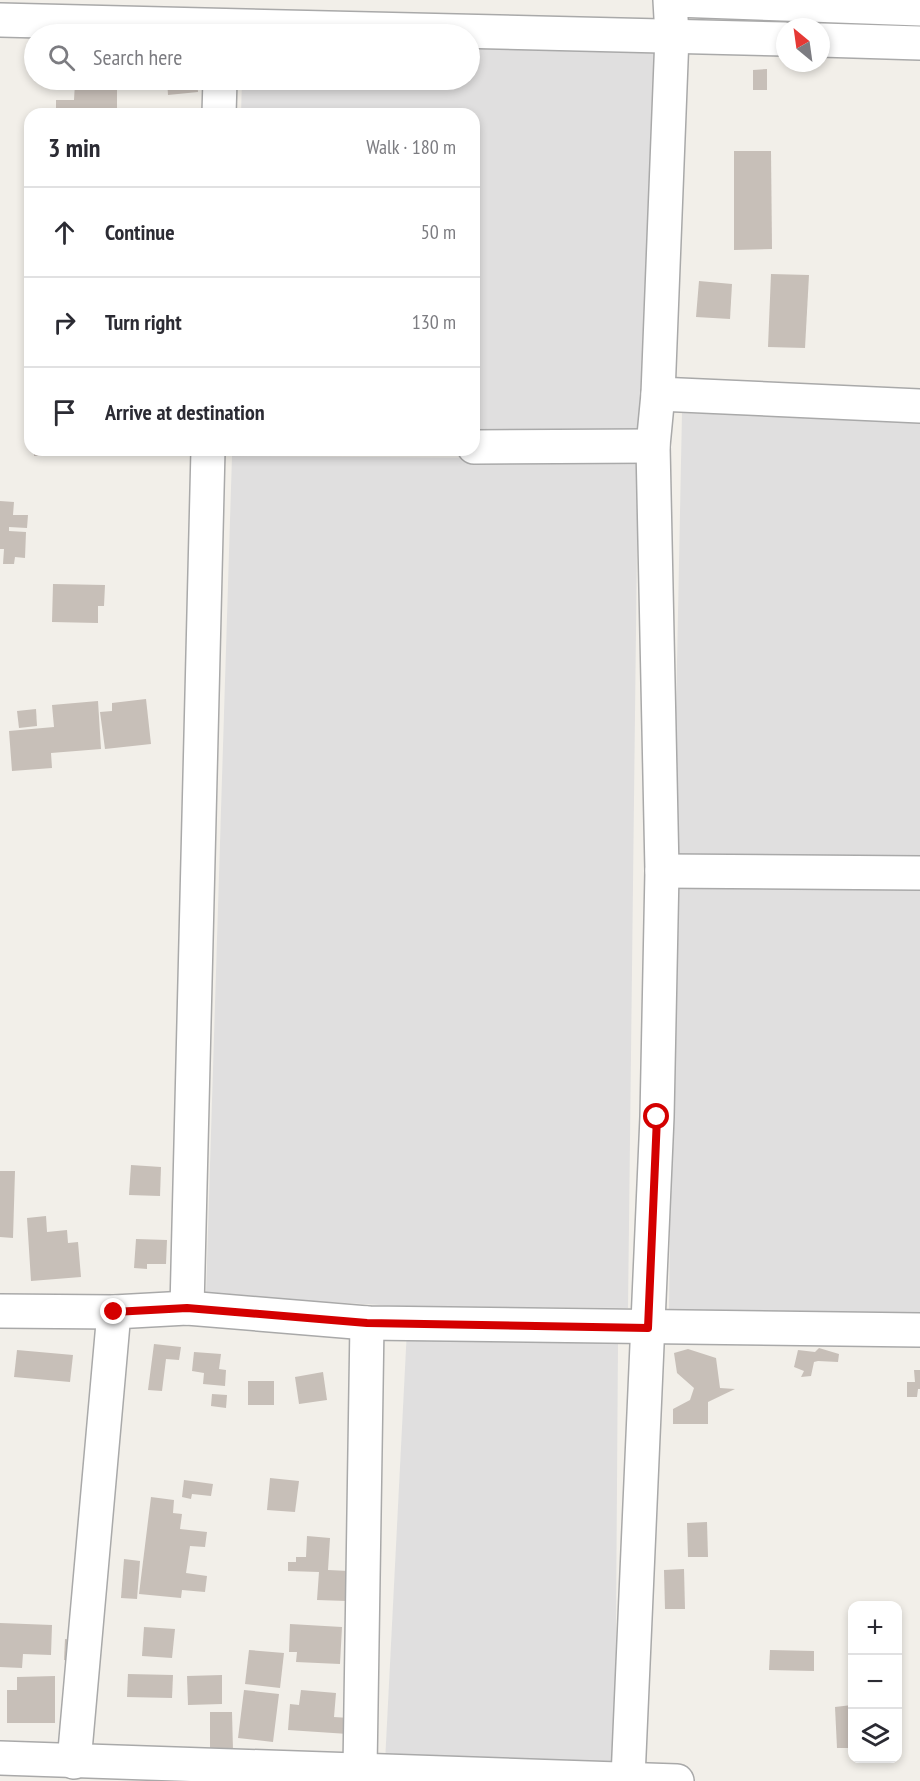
<!DOCTYPE html>
<meta charset="utf-8">
<style>
body{margin:0;font-family:"PT Sans Narrow",sans-serif;background:#f7f7f7;color:#2b2b33}
.controls{position:absolute;right:18px;bottom:18px;display:grid;overflow:hidden;border-radius:12px;box-shadow:0 3px 9px #0003}
.controls button{width:54px;height:54px;display:grid;place-items:center;padding:0;border:0;border-bottom:2px solid #e1e1e2;background:#fff;color:#2b2b33;font:30px sans-serif}
.compass{position:absolute;left:776px;top:18px;width:54px;height:54px;border-radius:50%;background:#fff;box-shadow:0 3px 9px #0003;rotate:331deg}
.stop{position:absolute;width:18px;height:18px;margin:-14px;border:4px solid #d40000;border-radius:50%;background:#fff}
.stop.end{background:#d40000;border-color:#fff;box-shadow:0 2px 6px #0008}
.list{margin:0;padding:0;list-style:none}
h2{display:flex;justify-content:space-between;align-items:center;height:78px;margin:0;padding:0 24px;font-size:26px}
h2 small{font-size:20px;font-weight:400;color:#7c7c81}
.list li{display:grid;grid-template-columns:39px 1fr auto;gap:18px;align-items:center;box-sizing:border-box;height:90px;padding:0 24px;border-top:2px solid #e1e1e2}
.list b{display:block;font-size:22px;white-space:nowrap}
.list em{font-size:20px;font-style:normal;color:#7c7c81}
.icon{flex:none;width:33px;height:33px;fill:none;stroke:currentColor;stroke-width:2;stroke-linecap:round;stroke-linejoin:round}
.map{position:relative;flex:none;width:920px;height:1781px;overflow:hidden}
.search{position:absolute;background:#fff;box-shadow:0 3px 9px #0003;left:24px;top:24px;width:456px;height:66px;display:flex;align-items:center;gap:15px;box-sizing:border-box;padding:0 21px;border-radius:33px;color:#7c7c81;font-size:22px}
.panel{position:absolute;background:#fff;box-shadow:0 3px 9px #0003;left:24px;top:108px;width:456px;height:348px;border-radius:18px}
.map>svg:first-child{display:block}
.residential{fill:#e0dfdf}
.building{fill:#c7bfb8}
.lines{fill:none;stroke-linecap:round;stroke-linejoin:round}
.minor-casing{stroke:#a9a9a9;stroke-width:36}
.minor{stroke:#fff;stroke-width:33}
.route{stroke:#d40000;stroke-width:8}
</style>
<div class="map">
<svg width="920" height="1781" viewBox="0 0 920 1781">
<rect width="100%" height="100%" fill="#f2efe9"/>
<!-- residential -->
<g class="residential">
<polygon points="470,39 664,46 649,431 474,434 474,114 241,114 242,80 470,80"/>
<polygon points="682,413 920,420 920,864 673,864"/>
<polygon points="232,456 638,459 628,1308 398,1306 206,1295"/>
<polygon points="674,877 920,879 920,1312 669,1313"/>
<polygon points="407,1329 618,1341 615,1767 385,1763"/>
</g>
<!-- building -->
<g class="building">
<polygon points="767,69 767,90 753,90 753,70"/>
<polygon points="167,80 197,80 198,92 168,95"/>
<polygon points="75,83 117,83 117,114 56,114 56,100 74,100"/>
<polygon points="734,151 771,151 772,249 734,250"/>
<polygon points="771,274 809,275 805,348 768,347"/>
<polygon points="699,281 732,284 730,319 696,317"/>
<polygon points="34,450 72,450 72,455 34,456"/>
<polygon points="0,501 14,502 13,515 28,515 27,528 9,527 9,531 26,532 25,558 15,557 14,564 3,564 4,549 0,549"/>
<polygon points="53,584 105,585 104,606 98,606 98,623 52,622"/>
<polygon points="146,699 151,744 105,749 100,712 112,711 112,703"/>
<polygon points="98,701 101,749 51,753 52,768 12,771 9,731 54,727 52,705"/>
<polygon points="36,709 37,726 19,728 17,711"/>
<polygon points="131,1165 161,1167 160,1196 129,1195"/>
<polygon points="0,1171 15,1171 13,1238 0,1237"/>
<polygon points="46,1216 47,1232 67,1230 68,1243 78,1242 81,1277 31,1281 27,1218"/>
<polygon points="136,1239 167,1240 166,1264 147,1264 147,1269 134,1268"/>
<polygon points="154,1344 181,1347 179,1360 166,1359 162,1391 148,1390"/>
<polygon points="819,1348 839,1354 838,1362 818,1361 814,1362 811,1376 801,1377 804,1371 794,1367 798,1350 815,1352"/>
<polygon points="688,1349 716,1358 720,1388 735,1389 708,1402 708,1424 673,1424 673,1409 690,1400 694,1388 677,1373 674,1353"/>
<polygon points="17,1350 73,1355 70,1382 14,1377"/>
<polygon points="194,1352 221,1354 219,1369 226,1370 225,1386 203,1384 204,1373 192,1371"/>
<polygon points="914,1370 920,1370 920,1389 918,1389 917,1397 907,1397 907,1382 915,1382"/>
<polygon points="323,1372 327,1400 299,1404 295,1377"/>
<rect x="248" y="1381" width="26" height="24"/>
<polygon points="212,1394 227,1395 226,1408 211,1406"/>
<polygon points="270,1478 299,1481 295,1512 267,1510"/>
<polygon points="184,1480 213,1484 211,1496 192,1494 191,1499 182,1497"/>
<polygon points="151,1497 174,1500 173,1513 182,1514 180,1529 207,1532 205,1547 190,1546 186,1573 207,1576 205,1592 182,1590 181,1598 139,1594"/>
<polygon points="707,1522 708,1557 688,1557 687,1523"/>
<polygon points="307,1536 330,1538 328,1570 349,1571 347,1601 317,1600 319,1572 288,1571 288,1562 296,1562 296,1557 306,1557"/>
<polygon points="124,1559 140,1561 137,1599 121,1598"/>
<polygon points="684,1569 685,1609 665,1609 664,1570"/>
<polygon points="0,1623 52,1625 51,1655 23,1654 22,1668 0,1667"/>
<polygon points="290,1624 342,1627 340,1664 296,1662 297,1652 289,1652"/>
<polygon points="144,1627 175,1629 172,1658 142,1656"/>
<polygon points="65,1639 80,1640 79,1661 64,1660"/>
<polygon points="249,1650 284,1653 280,1688 245,1684"/>
<polygon points="770,1650 814,1651 814,1671 769,1670"/>
<polygon points="128,1674 173,1675 172,1698 127,1697"/>
<polygon points="222,1675 222,1704 188,1705 187,1676"/>
<polygon points="55,1676 55,1723 7,1723 7,1690 17,1690 17,1677"/>
<polygon points="244,1690 279,1694 273,1742 238,1738"/>
<polygon points="301,1690 336,1693 334,1717 349,1718 348,1734 288,1730 290,1704 299,1705"/>
<polygon points="852,1705 852,1748 837,1748 835,1707"/>
<polygon points="210,1712 232,1712 233,1751 210,1751"/>
</g>
<g class="lines">
<!-- minor casing -->
<g class="minor-casing">
<g id="minor">
<polyline points="675,0 920,9"/>
<polyline points="0,20 785,39"/>
<polyline points="821,40 920,43"/>
<polyline points="219,114 220,80"/>
<polyline points="658,394 920,406"/>
<polyline points="474,447 653,446"/>
<polyline points="662,871 920,873"/>
<polyline points="187,1308 208,450"/>
<polyline points="0,1311 114,1312 187,1308 367,1323 920,1330"/>
<polyline points="0,1758 677,1781"/>
<polyline points="74,1762 114,1312"/>
<polyline points="360,1769 367,1323"/>
<polyline points="628,1778 657,1117 662,871 653,446 658,394 672,36 670,0"/>
</g>
</g>
<!-- minor -->
<use href="#minor" class="minor"/>
</g>
<g class="lines">
<!-- route -->
<polyline class="route" points="114,1312 187,1308 367,1323 648,1328 657,1117"/>
</g>
</svg>
<div class="controls">
<button>+</button>
<button>−</button>
<button><svg class="icon" aria-label="layers" viewBox="0 0 24 24"><path d="M12 4l9 5-9 5-9-5zM3 14l9 5 9-5"/></svg></button>
</div>
<svg class="compass" viewBox="-18 -18 36 36"><path d="M0-13l5 13h-10z" fill="#e53935"/><path d="M0 13l5-13h-10z" fill="#7c7c81"/></svg>
<div class="stop" style="left:657px;top:1117px"></div>
<div class="stop end" style="left:114px;top:1312px"></div>
<div class="search"><svg class="icon" aria-label="search" viewBox="0 0 24 24"><circle cx="10" cy="10" r="6"/><path d="M15 15l6 6"/></svg>Search here</div>
<section class="panel">
<h2>3 min<small>Walk · 180 m</small></h2>
<ul class="list">
<li><svg class="icon" aria-label="ahead" viewBox="0 0 24 24"><path d="M12 20V5M6 11l6-6 6 6"/></svg><div><b>Continue</b></div><em>50 m</em></li>
<li><svg class="icon" aria-label="right" viewBox="0 0 24 24"><path d="M7 20v-9h11M14 6l5 5-5 5"/></svg><div><b>Turn right</b></div><em>130 m</em></li>
<li><svg class="icon" aria-label="arrive" viewBox="0 0 24 24"><path d="M6 21V4h12l-3 4 3 4H6"/></svg><div><b>Arrive at destination</b></div></li>
</ul>
</section>
</div>
